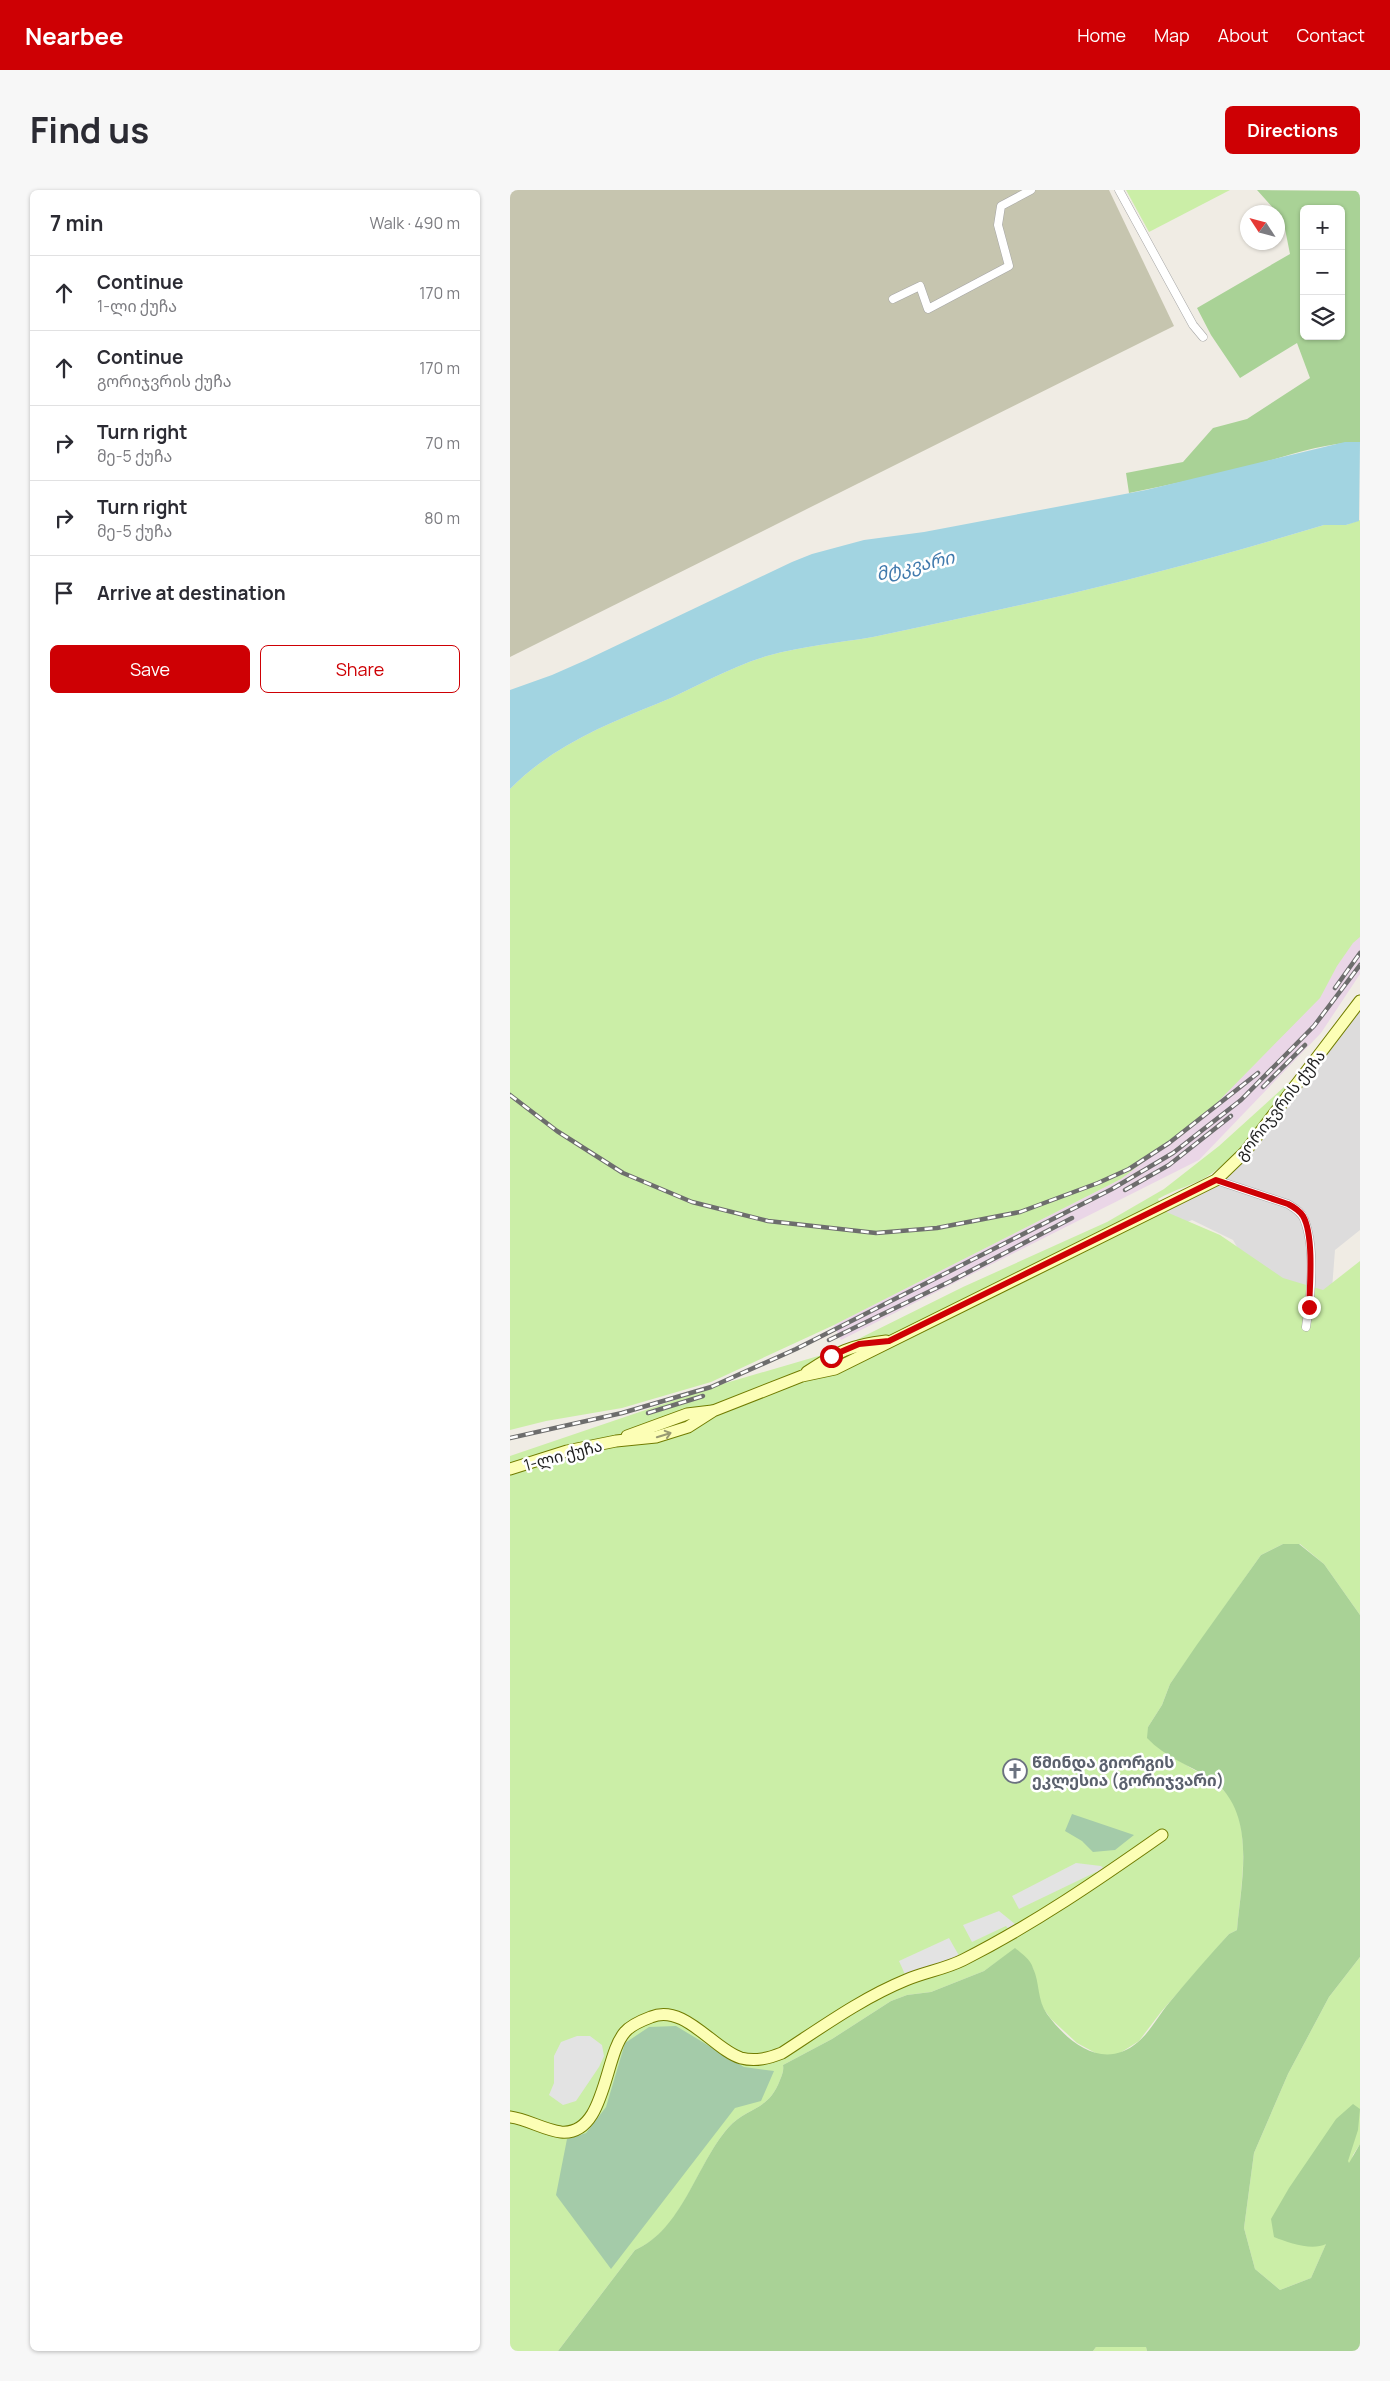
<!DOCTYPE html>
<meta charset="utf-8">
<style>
body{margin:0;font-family:Manrope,"Noto Sans Georgian",sans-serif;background:#f7f7f7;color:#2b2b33}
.controls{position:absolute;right:15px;top:15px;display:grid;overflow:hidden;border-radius:8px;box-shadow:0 1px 4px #0004}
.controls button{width:45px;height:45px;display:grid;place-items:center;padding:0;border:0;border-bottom:1px solid #e1e1e2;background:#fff;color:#2b2b33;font:25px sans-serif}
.compass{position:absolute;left:730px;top:15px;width:45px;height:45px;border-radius:50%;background:#fff;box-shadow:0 1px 4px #0004;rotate:306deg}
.stop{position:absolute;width:15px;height:15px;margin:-11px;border:4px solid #ce0004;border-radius:50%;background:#fff}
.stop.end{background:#ce0004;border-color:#fff;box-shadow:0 1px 5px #0008}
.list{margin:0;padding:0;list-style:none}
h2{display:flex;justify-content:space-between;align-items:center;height:65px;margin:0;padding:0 20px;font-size:21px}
h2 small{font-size:16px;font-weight:400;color:#7c7c81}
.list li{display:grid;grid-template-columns:32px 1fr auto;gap:15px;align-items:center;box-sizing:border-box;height:75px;padding:0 20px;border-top:1px solid #e1e1e2}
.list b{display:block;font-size:19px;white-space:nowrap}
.list p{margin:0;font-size:16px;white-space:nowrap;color:#7c7c81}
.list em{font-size:16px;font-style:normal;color:#7c7c81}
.actions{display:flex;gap:10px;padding:15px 20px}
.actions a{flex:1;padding:11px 0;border:1px solid #ce0004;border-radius:8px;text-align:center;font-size:18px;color:#ce0004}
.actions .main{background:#ce0004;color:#fff}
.icon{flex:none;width:28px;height:28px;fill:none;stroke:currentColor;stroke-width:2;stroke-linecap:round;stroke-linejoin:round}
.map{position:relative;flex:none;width:850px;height:2161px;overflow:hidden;border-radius:8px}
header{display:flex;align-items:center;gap:30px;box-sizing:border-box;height:70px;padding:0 25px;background:#ce0004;color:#fff}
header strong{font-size:24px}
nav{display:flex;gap:28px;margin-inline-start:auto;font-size:18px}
.intro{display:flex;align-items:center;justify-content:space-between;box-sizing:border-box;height:120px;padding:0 30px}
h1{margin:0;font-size:35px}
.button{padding:12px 22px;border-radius:8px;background:#ce0004;color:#fff;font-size:18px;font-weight:700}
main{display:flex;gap:30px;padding:0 30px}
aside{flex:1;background:#fff;border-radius:8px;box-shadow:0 1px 4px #0004}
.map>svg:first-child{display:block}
.residential{fill:#dddcdc}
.industrial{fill:#ead6e7}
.construction{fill:#c6c5af}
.grass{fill:#cbeea7}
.forest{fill:#a9d296;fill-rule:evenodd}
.cemetery{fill:#a4cba9}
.parking{fill:#e3e3e3}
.water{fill:#a2d4e1}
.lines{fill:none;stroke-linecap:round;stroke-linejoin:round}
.street-casing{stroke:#a6a6a6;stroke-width:9}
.secondary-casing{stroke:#717c00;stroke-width:13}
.street{stroke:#fff;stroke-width:8}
.secondary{stroke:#fcfeb5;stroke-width:11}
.rail-casing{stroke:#6d6d6d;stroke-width:4.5}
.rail{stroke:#fff;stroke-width:2.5;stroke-dasharray:8;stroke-linecap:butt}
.oneway{stroke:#999a72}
.route{stroke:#ce0004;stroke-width:6}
.labels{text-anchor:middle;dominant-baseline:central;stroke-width:5;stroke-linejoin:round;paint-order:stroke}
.street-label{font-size:16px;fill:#1f1f1f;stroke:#fff}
.worship-label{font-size:16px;font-weight:bold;fill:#5b616d;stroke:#fff;text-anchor:start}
.water-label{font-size:18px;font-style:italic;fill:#417aad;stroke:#fff}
</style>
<header>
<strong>Nearbee</strong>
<nav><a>Home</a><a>Map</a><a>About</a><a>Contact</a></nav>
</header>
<div class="intro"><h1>Find us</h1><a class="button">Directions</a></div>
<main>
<aside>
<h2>7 min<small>Walk · 490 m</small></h2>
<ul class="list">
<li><svg class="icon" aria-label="ahead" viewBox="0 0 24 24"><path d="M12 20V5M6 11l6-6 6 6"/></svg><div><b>Continue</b><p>1-ლი ქუჩა</p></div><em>170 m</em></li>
<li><svg class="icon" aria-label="ahead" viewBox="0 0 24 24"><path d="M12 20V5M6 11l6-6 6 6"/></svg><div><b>Continue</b><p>გორიჯვრის ქუჩა</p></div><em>170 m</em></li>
<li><svg class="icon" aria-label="right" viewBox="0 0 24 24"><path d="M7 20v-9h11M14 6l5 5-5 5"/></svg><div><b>Turn right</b><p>მე-5 ქუჩა</p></div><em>70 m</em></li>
<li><svg class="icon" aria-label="right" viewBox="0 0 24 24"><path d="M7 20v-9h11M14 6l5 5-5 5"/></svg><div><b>Turn right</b><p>მე-5 ქუჩა</p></div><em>80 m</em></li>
<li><svg class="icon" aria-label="arrive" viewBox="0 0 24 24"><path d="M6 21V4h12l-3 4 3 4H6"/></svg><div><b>Arrive at destination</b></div></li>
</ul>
<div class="actions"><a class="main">Save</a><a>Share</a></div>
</aside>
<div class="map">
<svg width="850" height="2161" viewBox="0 0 850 2161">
<rect width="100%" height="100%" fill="#f0ece4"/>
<!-- residential -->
<polygon class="residential" points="850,810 850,1040 825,1060 820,1125 772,1133 723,1050 682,1030 666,1037 645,1022 720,981"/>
<!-- industrial -->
<polygon class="industrial" points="850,735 850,784 811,843 689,970 331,1150 324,1135 611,989"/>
<!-- construction -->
<polygon class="construction" points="0,0 599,0 664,136 0,467"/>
<!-- grass -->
<g class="grass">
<polygon points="616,0 720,0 639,42"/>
<path d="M850,330V747L843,753L827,776L810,808L695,925L611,989L324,1135L201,1192L112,1218L36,1231L0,1240V599C41,557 96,534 149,513C185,498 219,477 257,466C292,456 328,453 363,447C417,436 471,424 524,412C622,390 718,364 814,335H836Z"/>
<path d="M784,888C759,922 736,960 701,984C685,995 665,999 648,1009L654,1021L710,1045L773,1088L813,1100L850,1071V1425L814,1374L790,1354H773L751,1365L660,1494L652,1515L638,1537C649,1548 660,1564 673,1573C688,1583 704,1589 716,1603C744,1633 730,1703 727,1740L719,1744L651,1822L629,1851L607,1865L591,1866L567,1853L541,1829L533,1818L527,1803L523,1778L505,1759L474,1781L421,1802L397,1805L381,1811L322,1849L273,1875C274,1881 272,1885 270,1890C258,1922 237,1916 218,1938C186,1975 173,2040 125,2060L48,2161H0V1266L209,1195L322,1162L453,1097L597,1032L654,999L709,956Z"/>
<polygon points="850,1767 850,1954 843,1965 817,2052 801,2088 770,2100 745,2079 734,2038 744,1963 778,1884 819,1807"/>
<polygon points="612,2156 636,2157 637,2161 583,2161 586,2157"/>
</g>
<!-- forest -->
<g class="forest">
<path d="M747,0L850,1V252C810,253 773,268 735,277C697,287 658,295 619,303L616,283L673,272L703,238L737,229L800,188L787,153L730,188L701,145L687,118L780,64L773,29ZM794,19H831V146H794Z"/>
<path d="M773,1354H789L814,1374L850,1425V1767L819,1807L778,1884L744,1963L734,2038L745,2079L770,2100L801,2088L816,2054C802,2061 779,2053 764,2047L761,2029L779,1998L826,1929L843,1914L850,1919L848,1940L838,1971L839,1973L850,1954V2161H637L636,2157H586L583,2161H48L125,2060C172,2040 186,1975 218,1938C237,1916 258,1922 270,1890C272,1885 274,1881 273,1875L322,1849L381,1811L397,1805L421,1802L474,1781L505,1758C512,1764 520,1769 523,1778C530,1793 527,1810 537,1824C559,1854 594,1881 628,1852C640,1842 649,1825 659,1813C678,1790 698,1767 719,1744L727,1740C731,1692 748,1622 701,1589C679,1575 655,1567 637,1548L638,1537L652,1515L660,1494L686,1456L751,1365Z"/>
</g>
<!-- cemetery -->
<g class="cemetery">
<polygon points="562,1624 624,1645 605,1660 583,1662 572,1651 555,1641"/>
<polygon points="166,1836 234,1877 264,1881 251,1911 225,1918 101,2079 46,2005 57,1949 76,1943 96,1917 115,1853 139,1837"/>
</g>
<!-- parking -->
<g class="parking">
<polygon points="566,1673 591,1676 599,1683 593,1687 586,1682 509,1719 502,1706"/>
<polygon points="489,1721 511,1739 502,1744 496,1736 462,1752 453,1735"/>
<polygon points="439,1748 452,1771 397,1789 389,1771"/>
<polygon points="67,1846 80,1846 92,1855 94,1866 89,1877 66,1911 53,1915 39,1905 44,1893 44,1866 51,1852"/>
</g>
<!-- water -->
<path class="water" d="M835,252H850L849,331L836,335H814C718,364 622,390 524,412C471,424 417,436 363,447C328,453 292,456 257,466C219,477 185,498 149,513C96,534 41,557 0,599V500L42,485L76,470L282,372L302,364L354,350L414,342L636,300Z"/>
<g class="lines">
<!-- street casing -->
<g class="street-casing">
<g id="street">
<polyline points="609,0 683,135 693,147"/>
<polyline points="383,109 410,96 418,119 499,76 488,35 491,16 521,0"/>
<path d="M706,990L778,1014C784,1018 791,1021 794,1029C806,1058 801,1107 796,1137"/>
</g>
</g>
<!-- secondary casing -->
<g class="secondary-casing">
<g id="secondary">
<path d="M297,1182C327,1162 341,1155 376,1151"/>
<polyline points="117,1246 177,1224 202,1221"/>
<polyline points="0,1279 57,1261 106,1251 146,1247 178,1237 203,1221 292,1186 325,1179 706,990 735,962 850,811"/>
<path d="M0,1927C17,1929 34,1940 51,1942C96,1946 94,1865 115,1842C120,1836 133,1830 141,1827C174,1813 204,1860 231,1868C246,1872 259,1868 272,1863C312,1837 352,1808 396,1790C415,1782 435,1779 453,1770C524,1734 588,1690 652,1645"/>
</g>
</g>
<!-- street -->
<use href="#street" class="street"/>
<!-- secondary -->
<use href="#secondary" class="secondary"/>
<!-- rail casing -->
<g class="rail-casing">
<g id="rail">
<polyline points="825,798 850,763"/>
<polyline points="753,897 795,855"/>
<polyline points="0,905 47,941 113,983 182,1012 258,1031 366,1043 427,1038 510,1022 588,993 619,979 659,953 748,883"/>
<polyline points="615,1000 659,975 721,926"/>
<polyline points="319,1150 441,1091 562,1028"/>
<polyline points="138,1223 193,1206"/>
<polyline points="0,1248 112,1223 201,1197 286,1159 602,999 663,963 731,910 804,836 850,775"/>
</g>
</g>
<!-- rail -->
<use href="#rail" class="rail"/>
</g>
<!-- one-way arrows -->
<defs><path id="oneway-shaft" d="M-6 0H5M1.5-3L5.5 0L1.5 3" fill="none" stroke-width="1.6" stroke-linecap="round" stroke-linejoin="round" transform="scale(1.25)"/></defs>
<use class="oneway" href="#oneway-shaft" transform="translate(154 1245) rotate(-17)"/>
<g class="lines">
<!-- route -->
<path class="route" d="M321,1166L349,1154L379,1151L706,990L778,1014C784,1017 789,1020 793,1026C804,1045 800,1095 799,1117"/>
</g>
<!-- icons -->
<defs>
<g id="church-ring" transform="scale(1.25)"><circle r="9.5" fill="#fff" stroke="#6b7280" stroke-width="1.5"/><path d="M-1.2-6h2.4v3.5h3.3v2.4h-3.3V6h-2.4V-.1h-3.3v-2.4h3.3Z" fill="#6b7280"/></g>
</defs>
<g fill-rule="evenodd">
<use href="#church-ring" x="505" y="1581"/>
</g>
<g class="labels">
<!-- street labels -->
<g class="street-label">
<text transform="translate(770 915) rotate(-52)">გორიჯვრის ქუჩა</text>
<text transform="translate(53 1265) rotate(-15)">1-ლი ქუჩა</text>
</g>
<!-- worship labels -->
<g class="worship-label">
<text x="522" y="1572">წმინდა გიორგის<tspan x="522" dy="18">ეკლესია (გორიჯვარი)</tspan></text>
</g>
<!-- water labels -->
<g class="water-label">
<text transform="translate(405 375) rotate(-13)">მტკვარი</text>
</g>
</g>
</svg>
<div class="controls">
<button>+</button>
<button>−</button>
<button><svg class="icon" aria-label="layers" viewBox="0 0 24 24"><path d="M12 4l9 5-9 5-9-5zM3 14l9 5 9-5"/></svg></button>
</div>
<svg class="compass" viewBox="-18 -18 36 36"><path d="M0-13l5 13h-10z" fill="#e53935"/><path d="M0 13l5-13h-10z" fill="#7c7c81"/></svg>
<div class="stop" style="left:321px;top:1166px"></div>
<div class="stop end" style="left:799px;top:1117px"></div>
</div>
</main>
